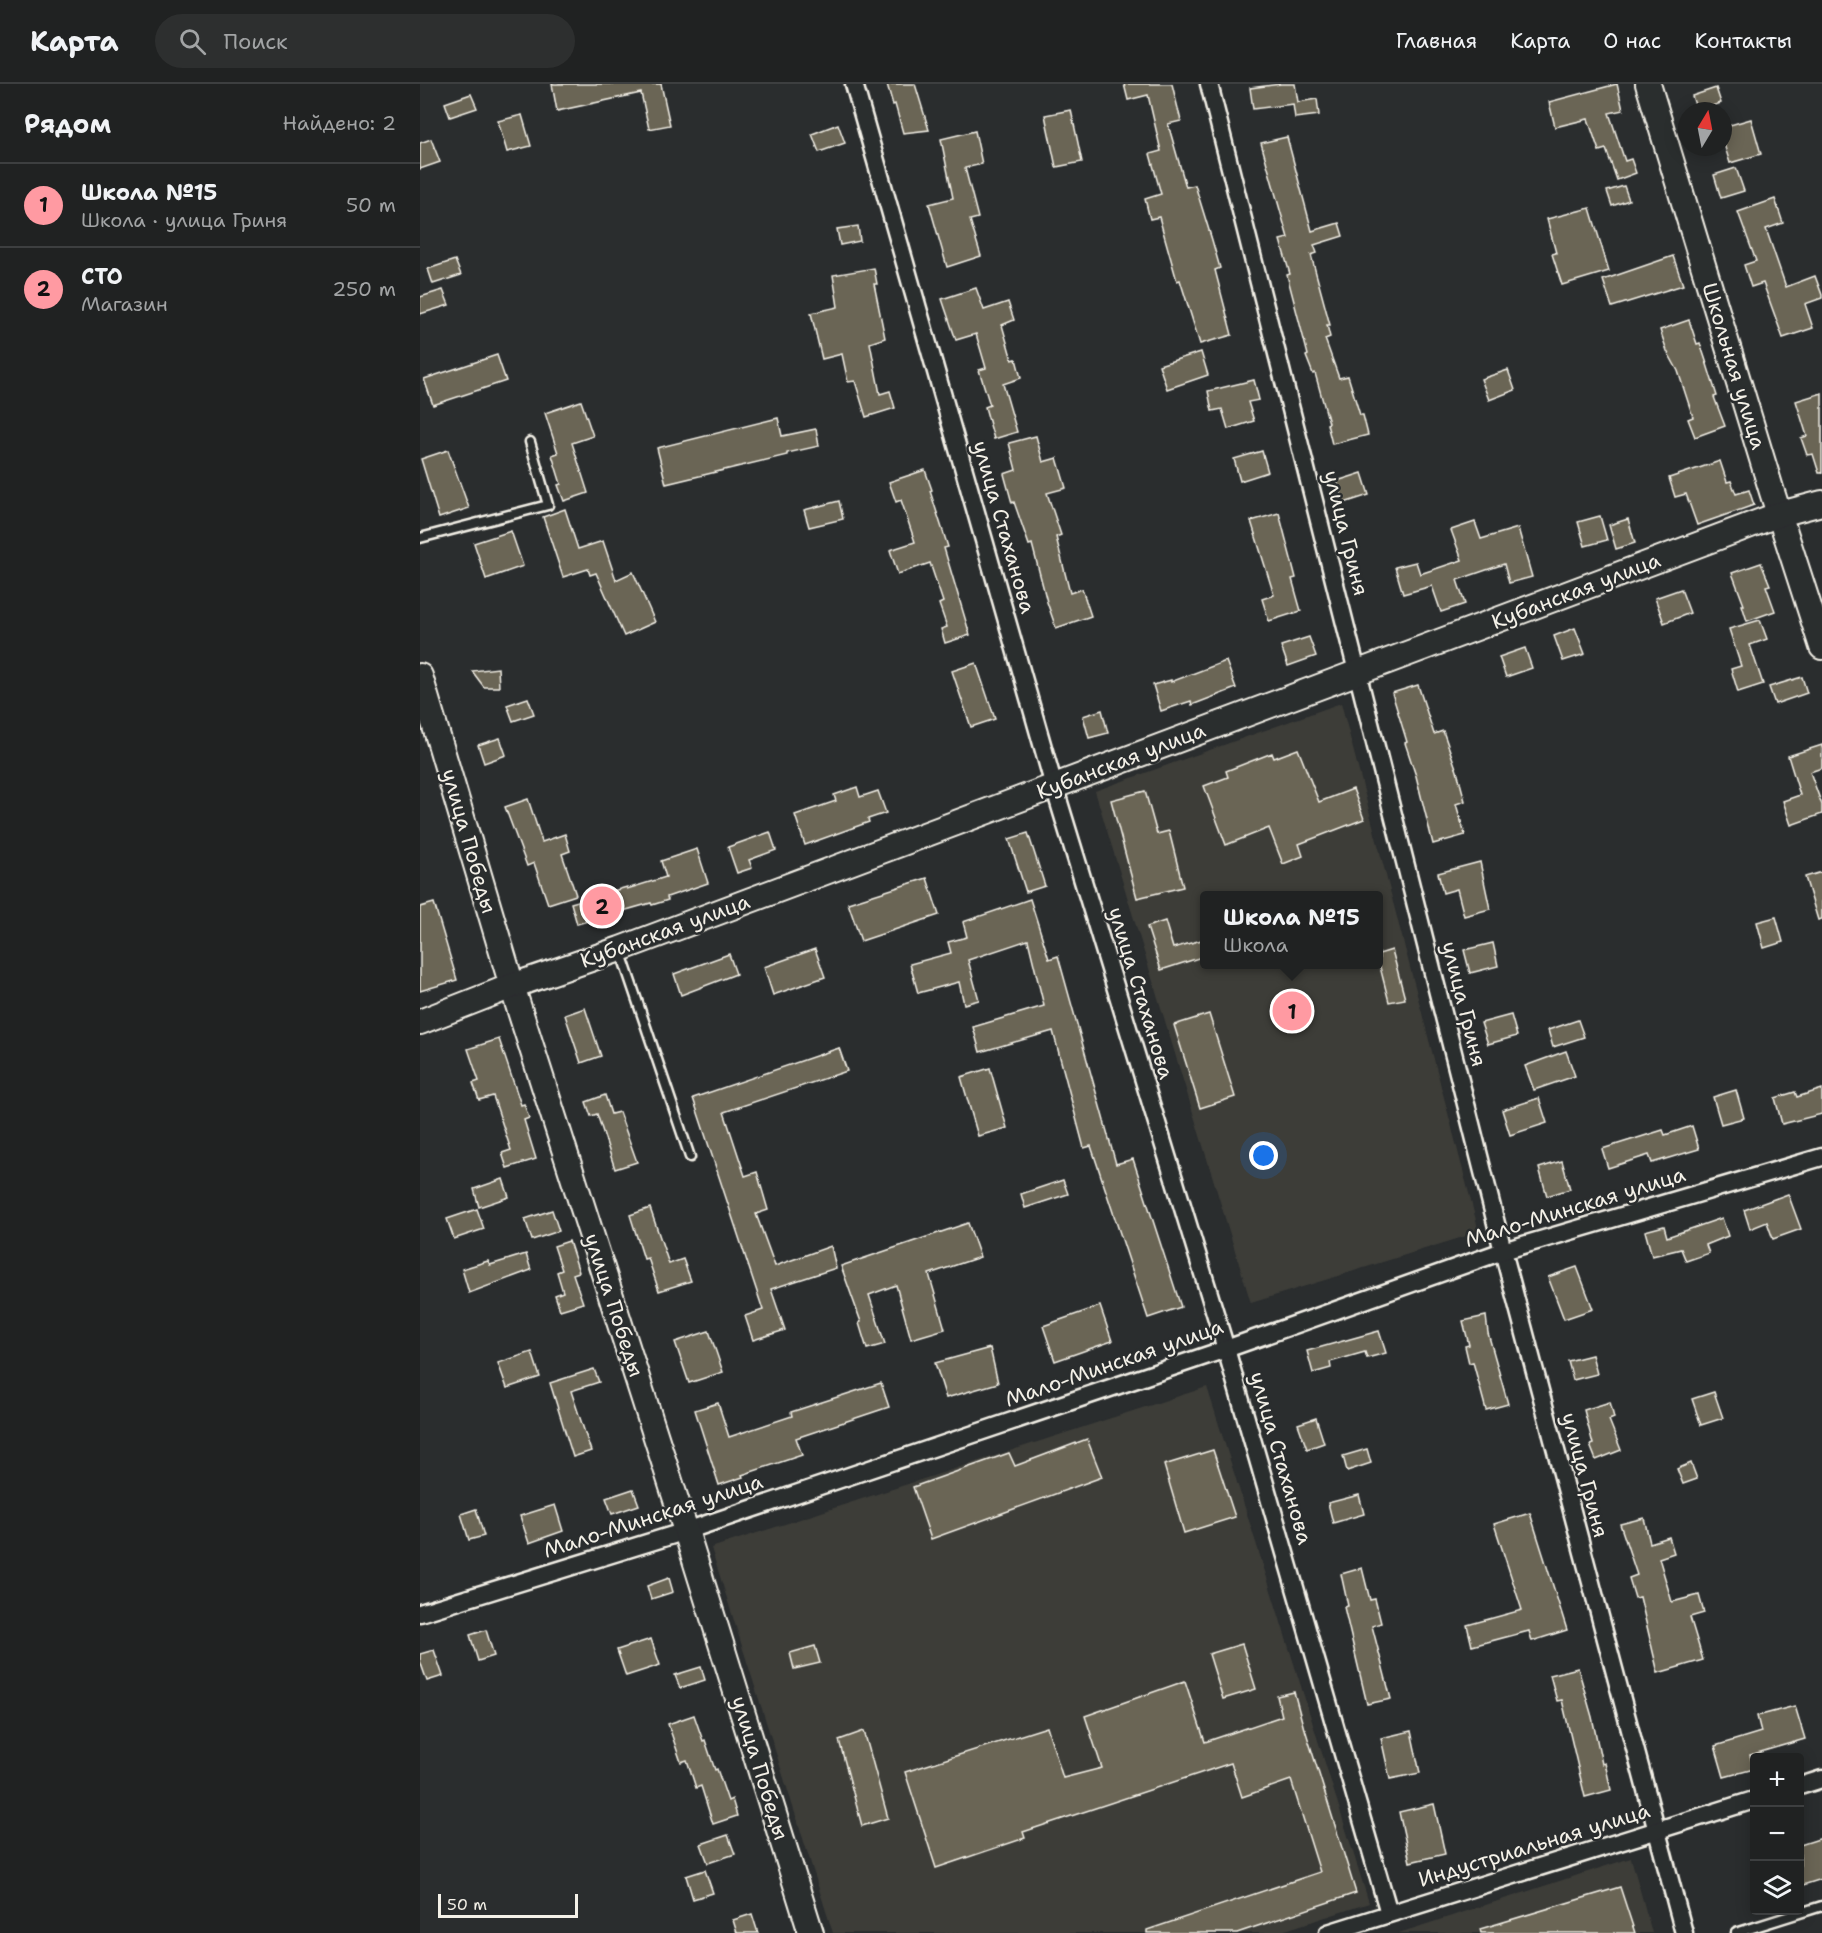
<!DOCTYPE html>
<html lang="ru">
<meta charset="utf-8">
<style>
body{margin:0;font-family:"Shantell Sans",sans-serif;background:#2d2f2f;color:#f1f3f6}
.controls{position:absolute;right:18px;bottom:18px;display:grid;overflow:hidden;border-radius:6px;box-shadow:0 3px 15px #0003}
.controls button{width:54px;height:54px;display:grid;place-items:center;padding:0;border:0;border-bottom:2px solid #3d3f40;background:#202222;color:#f1f3f6;font:30px sans-serif}
.compass{position:absolute;left:1258px;top:18px;width:54px;height:54px;border-radius:50%;background:#202222;box-shadow:0 3px 15px #0003;rotate:10deg}
.scale{position:absolute;left:18px;bottom:15px;width:140px;box-sizing:border-box;padding-left:6px;border:3px solid #f4f1e8;border-top:0;font-size:16px;line-height:21px;white-space:nowrap;color:#f4f1e8;-webkit-text-stroke:4px #2a2d2e;paint-order:stroke}
.you{position:absolute;left:844px;top:1072px;width:21px;height:21px;margin:-15px;border:4px solid #fff;border-radius:50%;background:#1a73e8;box-shadow:0 0 0 9px #1a73e833}
.badge{display:grid;place-items:center;width:39px;height:39px;border-radius:50%;background:#ff9aa2;color:#111;font-size:20px;font-weight:700}
.pin{position:absolute;translate:-50% -50%;border:3px solid #fff;box-shadow:0 2px 6px #0006}
.popup{position:absolute;left:780px;top:807px;width:183px;height:78px;box-sizing:border-box;display:grid;place-content:center;border-radius:6px;background:#202222;filter:drop-shadow(0 2px 4px #0005);font-size:20px;white-space:nowrap;color:#a2a4a5}
.popup b{font-size:22px;color:#f1f3f6}
.popup::after{content:'';position:absolute;left:50%;top:100%;margin-left:-12px;border:12px solid transparent;border-top-color:#202222}
.list{margin:0;padding:0;list-style:none}
h2{display:flex;justify-content:space-between;align-items:center;height:78px;margin:0;padding:0 24px;font-size:26px}
h2 small{font-size:20px;font-weight:400;color:#a2a4a5}
.list li{display:grid;grid-template-columns:39px 1fr auto;gap:18px;align-items:center;box-sizing:border-box;height:84px;padding:0 24px;border-top:2px solid #3d3f40}
.list b{display:block;font-size:22px;white-space:nowrap}
.list p{margin:0;font-size:20px;white-space:nowrap;color:#a2a4a5}
.list em{font-size:20px;font-style:normal;color:#a2a4a5}
.icon{flex:none;width:33px;height:33px;fill:none;stroke:currentColor;stroke-width:2;stroke-linecap:round;stroke-linejoin:round}
.map{position:relative;flex:none;width:1402px;height:1849px;overflow:hidden}
header{display:flex;align-items:center;gap:36px;box-sizing:border-box;height:84px;padding:0 30px;background:#202222;border-bottom:2px solid #3d3f40}
header strong{font-size:28px}
nav{display:flex;gap:33px;margin-inline-start:auto;font-size:21px}
.search{width:420px;height:54px;background:#2d2f2f;display:flex;align-items:center;gap:15px;box-sizing:border-box;padding:0 21px;border-radius:33px;color:#a2a4a5;font-size:22px}
main{display:flex}
aside{flex:1;background:#202222}
.map>svg:first-child{display:block}
.built{fill:#3e3e39;fill-rule:evenodd}
.building{fill:#6b6554;stroke:#f4f1e8;stroke-width:1.5}
.lines{fill:none;stroke-linecap:round;stroke-linejoin:round}
.lane-casing{stroke:#f4f1e8;stroke-width:13}
.street-casing{stroke:#f4f1e8;stroke-width:21}
.secondary-casing{stroke:#f4f1e8;stroke-width:28}
.lane{stroke:#2a2d2e;stroke-width:8}
.street{stroke:#2a2d2e;stroke-width:16}
.secondary{stroke:#2a2d2e;stroke-width:24}
.labels{text-anchor:middle;dominant-baseline:central;stroke-width:5;stroke-linejoin:round;paint-order:stroke}
.street-label{font-size:21px;fill:#f4f1e8;stroke:#2a2d2e}
</style>
<header>
<strong>Карта</strong>
<div class="search"><svg class="icon" aria-label="search" viewBox="0 0 24 24"><circle cx="10" cy="10" r="6"/><path d="M15 15l6 6"/></svg>Поиск</div>
<nav><a>Главная</a><a>Карта</a><a>О нас</a><a>Контакты</a></nav>
</header>
<main>
<aside>
<h2>Рядом<small>Найдено: 2</small></h2>
<ul class="list">
<li><span class="badge">1</span><div><b>Школа №15</b><p>Школа · улица Гриня</p></div><em>50 m</em></li>
<li><span class="badge">2</span><div><b>СТО</b><p>Магазин</p></div><em>250 m</em></li>
</ul>
</aside>
<div class="map">
<svg width="1402" height="1849" viewBox="0 0 1402 1849">
<rect width="100%" height="100%" fill="#2a2d2e"/>
<filter id="ink" filterUnits="userSpaceOnUse"><feTurbulence type="fractalNoise" baseFrequency=".0167" numOctaves="2"/><feDisplacementMap in="SourceGraphic" scale="12" xChannelSelector="R" yChannelSelector="G"/><feConvolveMatrix kernelMatrix="1 2 1 2 8 2 1 2 1" color-interpolation-filters="sRGB"/></filter>
<g filter="url(#ink)">
<!-- built -->
<g class="built">
<path d="M921,619L1059,1148L831,1219L675,707ZM785,812H959V880H785Z"/>
<polygon points="787,1303 949,1819 856,1849 413,1849 291,1464"/>
<polygon points="1211,1774 1232,1849 979,1849"/>
</g>
<!-- building -->
<g class="building">
<polygon points="132,0 241,0 250,41 229,45 221,9 137,27"/>
<polygon points="467,0 495,0 509,46 483,49 475,20 473,21"/>
<polygon points="704,0 752,0 761,37 748,40 766,103 775,101 792,156 800,184 795,186 812,251 780,260 760,196 757,197 739,133 730,135 725,115 741,110 730,70 741,67 728,11 708,16"/>
<polygon points="861,0 875,0 878,18 897,15 899,31 875,34 873,20 833,25 830,4"/>
<polygon points="1197,0 1203,26 1189,29 1205,77 1211,75 1216,89 1197,96 1186,65 1179,67 1168,35 1135,43 1129,18"/>
<polygon points="1296,4 1301,19 1277,27 1272,12"/>
<polygon points="51,10 57,24 30,33 25,19"/>
<polygon points="651,26 662,78 636,83 625,31"/>
<polygon points="102,31 111,62 87,68 78,37"/>
<polygon points="1331,35 1341,70 1310,79 1303,57 1303,43"/>
<polygon points="418,40 425,59 399,68 392,50"/>
<polygon points="555,47 562,80 545,84 558,134 550,136 561,172 527,183 509,120 533,114 521,55"/>
<polygon points="867,53 892,147 919,139 923,152 894,161 897,169 891,171 910,241 907,241 910,253 905,255 919,294 928,292 940,331 943,331 948,351 912,360 907,340 909,339 895,289 893,290 886,272 888,271 867,191 870,190 860,156 868,154 841,59"/>
<polygon points="11,55 20,78 0,85 0,59"/>
<polygon points="1316,84 1324,107 1301,114 1294,91"/>
<polygon points="1204,102 1209,116 1192,122 1187,107"/>
<polygon points="1355,115 1363,139 1346,145 1366,203 1395,192 1402,211 1402,214 1385,220 1393,244 1363,254 1343,199 1331,203 1324,181 1336,177 1318,128"/>
<polygon points="1170,124 1189,187 1142,201 1132,170 1136,169 1127,135"/>
<polygon points="438,142 440,157 420,161 417,145"/>
<polygon points="1253,172 1263,201 1192,223 1183,196"/>
<polygon points="35,176 41,191 13,200 8,185"/>
<polygon points="454,184 457,200 454,200 465,254 450,259 460,310 470,307 475,324 446,333 435,297 428,298 422,270 402,275 391,229 418,223 413,191"/>
<polygon points="556,204 564,226 588,218 594,236 582,241 592,276 596,275 601,294 583,300 597,348 574,355 565,323 570,321 559,286 566,284 556,250 536,256 522,215"/>
<polygon points="23,206 29,221 0,230 0,213"/>
<polygon points="1269,236 1277,260 1280,259 1286,277 1297,312 1294,313 1305,342 1275,353 1268,335 1273,333 1258,287 1247,267 1240,246"/>
<polygon points="781,268 788,291 747,305 739,281"/>
<polygon points="77,271 86,297 13,321 4,295"/>
<polygon points="1088,286 1095,306 1069,316 1061,295"/>
<polygon points="834,296 839,316 828,318 834,337 808,345 802,325 792,327 788,307"/>
<polygon points="1402,309 1402,389 1399,389 1393,370 1387,371 1381,354 1387,352 1376,317"/>
<polygon points="161,317 173,352 152,359 168,409 144,417 138,401 141,400 132,371 138,369 125,329"/>
<polygon points="358,334 362,352 396,345 399,362 367,369 367,371 246,400 237,364"/>
<polygon points="616,352 623,378 637,374 646,404 627,409 641,451 636,453 650,509 662,505 671,532 636,544 627,518 612,460 609,461 594,418 592,419 584,390 596,386 589,359"/>
<polygon points="28,366 49,424 19,434 1,375"/>
<polygon points="842,367 848,388 820,397 814,375"/>
<polygon points="1300,377 1307,398 1311,397 1316,410 1329,406 1334,421 1277,441 1266,410 1255,413 1249,394"/>
<polygon points="505,386 512,406 510,407 528,463 524,464 550,551 525,559 521,545 527,543 519,520 523,518 510,479 478,490 470,466 495,458 481,416 476,418 469,398"/>
<polygon points="942,389 949,411 924,419 917,397"/>
<polygon points="419,417 423,435 389,443 384,426"/>
<polygon points="145,425 158,465 183,457 196,496 213,488 235,538 204,552 176,489 170,491 168,485 143,493 123,433"/>
<polygon points="859,429 876,494 872,495 881,527 849,537 842,515 854,511 831,437"/>
<polygon points="1180,432 1187,456 1165,462 1158,438"/>
<polygon points="1208,435 1215,459 1196,465 1189,441"/>
<polygon points="1055,438 1061,455 1098,444 1112,493 1089,499 1084,480 1037,496 1045,520 1021,528 1012,502 983,510 975,483 996,478 1000,490 1042,476 1031,446"/>
<polygon points="91,447 103,482 66,495 54,459"/>
<polygon points="1341,479 1350,501 1346,502 1355,527 1327,537 1322,521 1324,521 1312,489"/>
<polygon points="1261,505 1270,529 1244,539 1235,514"/>
<polygon points="1340,536 1347,555 1330,561 1343,600 1318,608 1311,585 1321,582 1309,545"/>
<polygon points="1155,544 1165,570 1143,577 1134,552"/>
<polygon points="889,553 896,572 868,582 861,562"/>
<polygon points="1105,564 1112,584 1086,593 1079,573"/>
<polygon points="806,577 816,604 772,621 771,617 741,627 733,601 751,596 751,598"/>
<polygon points="556,579 575,635 551,643 532,587"/>
<polygon points="78,584 79,603 64,603 52,587"/>
<polygon points="1382,593 1387,609 1355,620 1349,603"/>
<polygon points="998,601 1014,650 1023,647 1037,687 1045,717 1036,720 1045,751 1013,760 996,692 985,659 987,658 972,609"/>
<polygon points="108,614 114,630 93,637 87,621"/>
<polygon points="682,626 688,649 669,654 663,632"/>
<polygon points="80,654 86,671 64,679 58,661"/>
<polygon points="1402,661 1402,684 1390,688 1402,721 1402,730 1371,741 1363,717 1380,711 1368,672"/>
<polygon points="878,665 899,718 933,705 944,735 879,760 883,772 863,780 849,744 806,761 784,702 808,693 806,687 852,669 854,674"/>
<polygon points="437,703 440,713 458,707 466,729 448,735 449,738 385,761 375,731 416,717 414,711"/>
<polygon points="725,707 737,750 749,747 763,803 717,814 691,716"/>
<polygon points="108,715 122,758 145,750 150,767 142,770 156,811 128,820 114,779 107,782 85,723"/>
<polygon points="350,748 356,766 329,776 332,784 317,789 308,763"/>
<polygon points="608,749 625,802 606,808 589,755"/>
<polygon points="277,765 288,799 247,813 248,816 232,821 231,819 157,840 151,819 207,803 207,805 246,793 241,777"/>
<polygon points="1060,778 1070,825 1044,832 1037,805 1023,809 1018,789"/>
<polygon points="1402,788 1402,835 1398,836 1385,793"/>
<polygon points="507,794 519,831 441,857 428,819"/>
<polygon points="610,815 629,875 638,872 696,1080 713,1075 761,1223 728,1234 671,1062 664,1064 633,947 560,968 553,943 624,922 608,856 548,876 559,916 544,920 539,898 498,909 490,880 531,869 528,858 547,853 543,838"/>
<polygon points="14,819 37,896 0,907 0,823"/>
<polygon points="1356,833 1363,858 1344,864 1337,838"/>
<polygon points="745,837 753,864 785,855 785,872 741,886 727,843"/>
<polygon points="1073,859 1078,882 1050,889 1044,866"/>
<polygon points="395,865 405,893 353,911 344,883"/>
<polygon points="972,866 985,915 969,918 959,879 959,870"/>
<polygon points="309,870 316,890 261,911 254,890"/>
<polygon points="165,924 181,972 161,979 145,931"/>
<polygon points="789,930 815,1013 780,1024 754,941"/>
<polygon points="1091,931 1097,952 1068,960 1061,939"/>
<polygon points="1158,936 1164,953 1133,963 1128,946"/>
<polygon points="79,955 101,1021 104,1020 109,1034 104,1036 116,1075 87,1084 82,1069 91,1066 73,1012 59,1016 53,999 59,997 48,965"/>
<polygon points="419,964 427,987 304,1028 325,1092 337,1088 348,1126 336,1130 355,1182 411,1162 416,1184 351,1205 365,1246 333,1256 325,1232 343,1226 273,1014"/>
<polygon points="1146,967 1155,992 1114,1006 1105,982"/>
<polygon points="570,984 587,1044 558,1052 541,993"/>
<polygon points="1402,1005 1402,1030 1362,1040 1355,1014 1375,1008 1377,1013"/>
<polygon points="1316,1006 1324,1034 1301,1040 1293,1013"/>
<polygon points="185,1011 191,1030 199,1028 217,1078 195,1085 177,1030 171,1032 166,1018"/>
<polygon points="1119,1014 1127,1039 1090,1051 1082,1026"/>
<polygon points="1272,1042 1279,1065 1232,1079 1229,1071 1188,1084 1182,1065 1243,1046 1245,1051"/>
<polygon points="1142,1077 1150,1105 1127,1112 1119,1084"/>
<polygon points="83,1095 89,1113 59,1123 54,1105"/>
<polygon points="643,1096 648,1110 605,1124 601,1110"/>
<polygon points="1368,1110 1381,1145 1353,1155 1347,1138 1330,1145 1324,1126"/>
<polygon points="230,1124 249,1180 263,1175 271,1197 239,1207 228,1174 224,1175 210,1131"/>
<polygon points="57,1125 64,1145 34,1155 27,1135"/>
<polygon points="132,1126 139,1147 112,1156 105,1135"/>
<polygon points="1302,1134 1308,1152 1286,1161 1289,1169 1266,1177 1261,1165 1232,1172 1225,1147 1244,1142 1247,1153"/>
<polygon points="548,1139 560,1173 509,1190 525,1245 491,1255 476,1201 449,1211 465,1260 447,1265 439,1239 441,1238 421,1182"/>
<polygon points="149,1157 159,1188 153,1190 163,1219 140,1226 135,1211 143,1208 137,1188 142,1186 134,1162"/>
<polygon points="106,1170 111,1186 49,1209 42,1185 68,1177 70,1181"/>
<polygon points="1157,1183 1173,1225 1144,1235 1128,1193"/>
<polygon points="680,1222 692,1257 635,1277 623,1242"/>
<polygon points="1066,1232 1068,1249 1088,1320 1066,1326 1053,1278 1049,1279 1045,1262 1049,1261 1043,1237"/>
<polygon points="289,1247 303,1288 269,1299 255,1258"/>
<polygon points="959,1247 966,1269 947,1274 945,1268 910,1278 911,1284 893,1289 887,1267"/>
<polygon points="570,1264 578,1299 526,1314 515,1279"/>
<polygon points="112,1268 120,1293 87,1304 78,1279"/>
<polygon points="1172,1271 1177,1290 1153,1296 1148,1277"/>
<polygon points="174,1285 179,1298 151,1307 171,1367 153,1373 130,1299"/>
<polygon points="461,1299 469,1323 376,1354 382,1371 322,1391 323,1393 299,1401 275,1326 298,1319 309,1353 372,1332 371,1328"/>
<polygon points="1294,1308 1303,1334 1281,1341 1272,1315"/>
<polygon points="1190,1318 1194,1334 1189,1336 1201,1366 1176,1376 1170,1361 1173,1360 1164,1326"/>
<polygon points="896,1334 904,1359 887,1365 878,1340"/>
<polygon points="667,1355 682,1393 511,1455 493,1403 589,1369 595,1382"/>
<polygon points="947,1365 951,1379 927,1387 923,1372"/>
<polygon points="793,1366 815,1433 764,1449 744,1381"/>
<polygon points="1271,1379 1277,1395 1263,1400 1257,1385"/>
<polygon points="213,1405 219,1421 192,1430 186,1414"/>
<polygon points="939,1411 944,1430 913,1439 908,1419"/>
<polygon points="135,1421 143,1447 109,1459 100,1432"/>
<polygon points="56,1425 64,1452 49,1456 41,1430"/>
<polygon points="1110,1429 1147,1546 1112,1557 1109,1547 1052,1562 1047,1541 1102,1526 1074,1440"/>
<polygon points="1224,1434 1230,1459 1249,1453 1254,1469 1239,1474 1252,1518 1279,1511 1284,1529 1270,1533 1283,1576 1238,1589 1220,1513 1215,1514 1209,1494 1217,1491 1200,1440"/>
<polygon points="942,1484 950,1516 955,1515 961,1539 952,1542 971,1615 947,1620 924,1523 928,1522 921,1490"/>
<polygon points="249,1494 253,1508 231,1515 227,1502"/>
<polygon points="66,1546 74,1572 58,1577 50,1551"/>
<polygon points="231,1555 240,1581 206,1592 197,1566"/>
<polygon points="822,1560 836,1605 803,1615 789,1570"/>
<polygon points="395,1562 400,1579 374,1585 370,1569"/>
<polygon points="14,1566 23,1592 7,1597 0,1577 0,1570"/>
<polygon points="281,1583 285,1596 260,1604 255,1591"/>
<polygon points="1158,1584 1172,1633 1182,1680 1185,1679 1191,1706 1165,1713 1142,1616 1137,1617 1130,1591"/>
<polygon points="765,1597 785,1658 862,1632 857,1612 874,1608 884,1645 885,1645 936,1809 817,1849 727,1849 727,1846 900,1788 871,1696 822,1713 811,1679 603,1748 605,1754 516,1784 485,1688 627,1643 643,1694 682,1684 665,1632"/>
<polygon points="1375,1622 1385,1655 1330,1671 1334,1685 1304,1693 1295,1662 1341,1648 1337,1632"/>
<polygon points="274,1631 283,1657 285,1656 295,1686 297,1685 308,1717 312,1715 317,1732 293,1740 281,1702 276,1704 267,1676 261,1678 248,1640"/>
<polygon points="444,1647 468,1734 442,1742 419,1656"/>
<polygon points="991,1647 1000,1689 970,1695 961,1654"/>
<polygon points="1014,1720 1025,1770 990,1778 979,1728"/>
<polygon points="308,1751 315,1770 288,1779 281,1760"/>
<polygon points="1402,1754 1402,1795 1380,1802 1380,1761"/>
<polygon points="285,1786 293,1809 273,1815 266,1792"/>
<polygon points="1200,1803 1215,1849 1061,1849 1060,1845"/>
<polygon points="332,1830 338,1849 317,1849 313,1836"/>
</g>
<g class="lines">
<!-- lane casing -->
<g class="lane-casing">
<g id="lane">
<polyline points="0,454 128,421 110,358"/>
<polyline points="200,866 270,1073"/>
<polyline points="1316,1849 1402,1822"/>
</g>
</g>
<!-- street casing -->
<g class="street-casing">
<g id="street">
<polyline points="434,0 634,702 806,1265 969,1829"/>
<polyline points="789,0 1083,1167 1264,1849"/>
<polyline points="0,1529 266,1447 806,1265 1083,1167 1402,1073"/>
<polyline points="1380,1702 1402,1695"/>
<polyline points="908,1849 1334,1716"/>
</g>
</g>
<!-- secondary casing -->
<g class="secondary-casing">
<g id="secondary">
<polyline points="1228,0 1352,408 1402,563"/>
<polyline points="0,592 92,902 266,1447 391,1849"/>
<polyline points="0,938 92,902 200,865 1360,430 1402,419"/>
</g>
</g>
<!-- lane -->
<use href="#lane" class="lane"/>
<!-- street -->
<use href="#street" class="street"/>
<!-- secondary -->
<use href="#secondary" class="secondary"/>
</g>
</g>
<g class="labels">
<!-- street labels -->
<g class="street-label">
<text transform="translate(1314 282) rotate(73)">Школьная улица</text>
<text transform="translate(584 443) rotate(74)">улица Стаханова</text>
<text transform="translate(926 449) rotate(76)">улица Гриня</text>
<text transform="translate(1156 507) rotate(-21)">Кубанская улица</text>
<text transform="translate(701 677) rotate(-21)">Кубанская улица</text>
<text transform="translate(49 757) rotate(74)">улица Победы</text>
<text transform="translate(245 847) rotate(-20)">Кубанская улица</text>
<text transform="translate(721 909) rotate(73)">улица Стаханова</text>
<text transform="translate(1044 920) rotate(76)">улица Гриня</text>
<text transform="translate(1155 1123) rotate(-17)">Мало-Минская улица</text>
<text transform="translate(194 1221) rotate(72)">улица Победы</text>
<text transform="translate(694 1279) rotate(-19)">Мало-Минская улица</text>
<text transform="translate(861 1374) rotate(74)">улица Стаханова</text>
<text transform="translate(1165 1391) rotate(75)">улица Гриня</text>
<text transform="translate(233 1432) rotate(-18)">Мало-Минская улица</text>
<text transform="translate(340 1684) rotate(73)">улица Победы</text>
<text transform="translate(1114 1761) rotate(-17)">Индустриальная улица</text>
</g>
</g>
</svg>
<div class="controls">
<button>+</button>
<button>−</button>
<button><svg class="icon" aria-label="layers" viewBox="0 0 24 24"><path d="M12 4l9 5-9 5-9-5zM3 14l9 5 9-5"/></svg></button>
</div>
<svg class="compass" viewBox="-18 -18 36 36"><path d="M0-13l5 13h-10z" fill="#e53935"/><path d="M0 13l5-13h-10z" fill="#a2a4a5"/></svg>
<div class="scale">50 m</div>
<div class="you"></div>
<div class="pin badge" style="left:872px;top:927px">1</div>
<div class="popup"><b>Школа №15</b>Школа</div>
<div class="pin badge" style="left:182px;top:822px">2</div>
</div>
</main>
